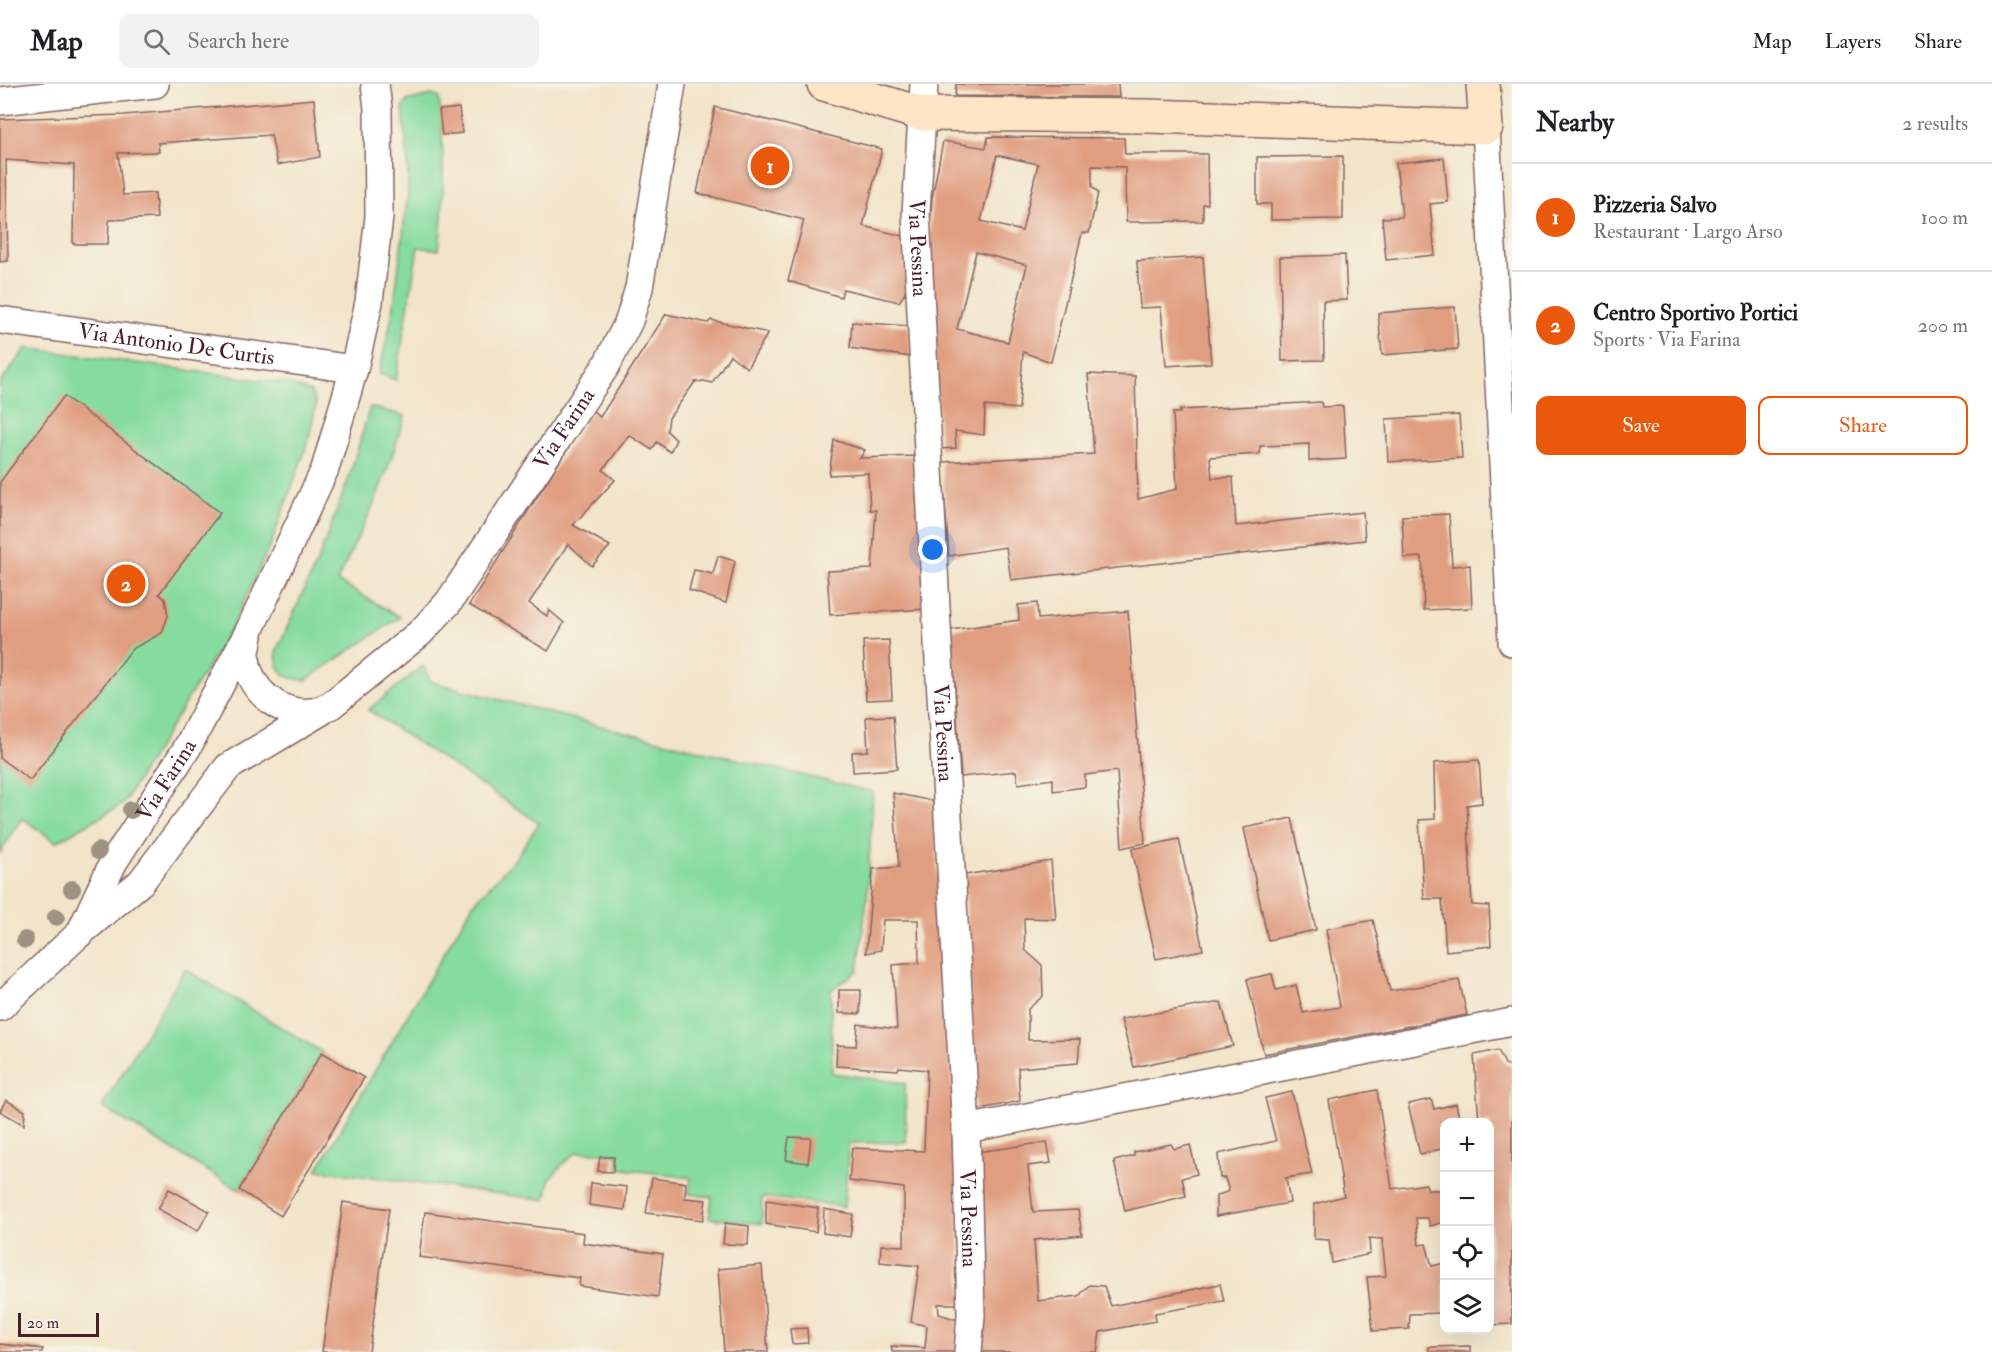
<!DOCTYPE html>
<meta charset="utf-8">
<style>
body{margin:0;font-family:"IM FELL Double Pica",serif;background:#f2f2f2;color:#202124}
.controls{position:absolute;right:18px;bottom:18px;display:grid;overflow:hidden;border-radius:12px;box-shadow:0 6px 24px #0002}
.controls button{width:54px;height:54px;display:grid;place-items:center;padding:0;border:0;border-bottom:2px solid #e0e0e0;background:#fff;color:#202124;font:30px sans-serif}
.scale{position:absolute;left:18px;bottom:15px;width:81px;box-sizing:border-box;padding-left:6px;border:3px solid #4a1f2b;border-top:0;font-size:16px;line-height:21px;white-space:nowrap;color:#4a1f2b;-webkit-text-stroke:4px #f7f3e8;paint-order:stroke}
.you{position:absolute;left:933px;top:466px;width:21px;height:21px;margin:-15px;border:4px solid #fff;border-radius:50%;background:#1a73e8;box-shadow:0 0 0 9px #1a73e833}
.badge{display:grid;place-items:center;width:39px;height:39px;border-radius:50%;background:#ea580c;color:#fff;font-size:20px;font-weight:700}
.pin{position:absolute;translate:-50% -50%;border:3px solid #fff;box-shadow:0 2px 6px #0006}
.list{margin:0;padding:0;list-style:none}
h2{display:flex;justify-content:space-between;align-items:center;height:78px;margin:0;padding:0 24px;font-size:26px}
h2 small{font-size:20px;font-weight:400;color:#757577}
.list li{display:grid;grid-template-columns:39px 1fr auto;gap:18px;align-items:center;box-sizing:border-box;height:108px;padding:0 24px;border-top:2px solid #e0e0e0}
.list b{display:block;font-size:22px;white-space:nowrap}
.list p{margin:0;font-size:20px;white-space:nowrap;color:#757577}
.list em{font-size:20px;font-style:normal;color:#757577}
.actions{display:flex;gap:12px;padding:18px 24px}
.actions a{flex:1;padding:14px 0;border:2px solid #ea580c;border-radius:12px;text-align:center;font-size:21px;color:#ea580c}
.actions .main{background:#ea580c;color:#fff}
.icon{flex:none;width:33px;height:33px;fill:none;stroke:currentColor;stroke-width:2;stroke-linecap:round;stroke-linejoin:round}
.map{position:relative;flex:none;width:1512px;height:1268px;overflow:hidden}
header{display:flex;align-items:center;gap:36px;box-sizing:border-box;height:84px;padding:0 30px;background:#fff;border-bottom:2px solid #e0e0e0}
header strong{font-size:28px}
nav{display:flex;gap:33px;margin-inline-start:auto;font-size:21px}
.search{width:420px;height:54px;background:#f2f2f2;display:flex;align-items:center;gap:15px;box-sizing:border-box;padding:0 21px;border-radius:12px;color:#757577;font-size:22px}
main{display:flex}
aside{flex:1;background:#fff}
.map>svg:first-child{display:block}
.green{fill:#86dc9f;stroke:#687e65;stroke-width:1.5}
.building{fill:#e09d80;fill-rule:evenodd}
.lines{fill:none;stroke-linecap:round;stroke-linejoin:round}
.street-casing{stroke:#856462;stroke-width:30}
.secondary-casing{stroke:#856462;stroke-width:36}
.street{stroke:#fff;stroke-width:27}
.secondary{stroke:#fde5c5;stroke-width:33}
.tree{fill:#9e9282}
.labels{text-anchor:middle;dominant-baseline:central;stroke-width:6;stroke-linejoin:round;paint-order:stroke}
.street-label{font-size:22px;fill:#4a1f2b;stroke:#f7f3e8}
</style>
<header>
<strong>Map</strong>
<div class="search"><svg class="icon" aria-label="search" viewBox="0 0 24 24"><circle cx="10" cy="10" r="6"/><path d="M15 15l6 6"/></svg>Search here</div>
<nav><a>Map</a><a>Layers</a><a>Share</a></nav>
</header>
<main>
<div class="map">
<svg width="1512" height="1268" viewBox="0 0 1512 1268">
<rect width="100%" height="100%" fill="#f7f3e8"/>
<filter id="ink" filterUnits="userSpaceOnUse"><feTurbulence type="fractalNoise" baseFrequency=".0167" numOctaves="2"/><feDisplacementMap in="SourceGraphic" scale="12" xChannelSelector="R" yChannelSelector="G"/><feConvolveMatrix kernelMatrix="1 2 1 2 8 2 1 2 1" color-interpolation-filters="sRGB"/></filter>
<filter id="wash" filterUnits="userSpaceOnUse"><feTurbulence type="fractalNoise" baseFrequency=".008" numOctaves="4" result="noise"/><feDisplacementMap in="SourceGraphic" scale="24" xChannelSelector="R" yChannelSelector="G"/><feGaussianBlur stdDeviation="1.35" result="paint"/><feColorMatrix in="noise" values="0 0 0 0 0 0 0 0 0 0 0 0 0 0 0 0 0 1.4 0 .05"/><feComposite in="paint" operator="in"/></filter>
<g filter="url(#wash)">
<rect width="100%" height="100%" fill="#f2e4c8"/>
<!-- green -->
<g class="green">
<path d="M431,11L439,13C444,64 445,115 439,166L418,163L396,296L379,290L393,228L408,109V82L403,24L407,17Z"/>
<polygon points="26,264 289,300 311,308 316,321 308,358 273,455 231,545 123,720 56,758 22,734 0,769 0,299"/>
<path d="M370,323L405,332L390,378L373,422L337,497L400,533L306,596C286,596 276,588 276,568L318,476L349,394Z"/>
<polygon points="423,582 432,598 605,643 873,708 867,814 858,887 831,906 832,989 905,999 906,1058 849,1059 844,1123 762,1113 762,1140 709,1134 712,1113 689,1110 691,1094 618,1084 618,1070 577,1068 566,1077 550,1094 546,1116 317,1086 473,820 515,775 539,739 368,626"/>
<polygon points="185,885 322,968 239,1106 102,1023"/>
</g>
<g id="blocks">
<!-- building -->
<g class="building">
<polygon points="956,0 1118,0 1119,13 955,12"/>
<polygon points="314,15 320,73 277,81 271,51 158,59 159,68 118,69 123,111 155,109 157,134 109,136 108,160 73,160 74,81 6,76 8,177 0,178 0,35 124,31"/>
<polygon points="715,23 882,65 863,142 903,152 907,200 904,211 899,218 843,205 841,213 788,197 804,136 697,109"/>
<polygon points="459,24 462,49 442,51 439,26"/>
<path d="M988,53L1124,54L1125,70H1207L1208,120H1203V137L1126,138L1125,83L1092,82V103L1098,109L1089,149H1082L1051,278L1023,268L1019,325L985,322L984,351L955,347L956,364L940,365L929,158L932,114L943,57L986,64ZM997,71L1038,80L1022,147L981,137ZM976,168L1027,181L1008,258L957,245Z"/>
<polygon points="1343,72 1343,135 1271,136 1271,120 1257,120 1257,73"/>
<polygon points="1444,74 1448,118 1430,120 1435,171 1386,176 1382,134 1402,133 1396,79"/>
<polygon points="1345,171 1347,216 1323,217 1324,276 1282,277 1280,173"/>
<polygon points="1203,173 1211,279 1166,282 1161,223 1140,224 1137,177"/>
<polygon points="1455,223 1458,265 1382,271 1378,229"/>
<polygon points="666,230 708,239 711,236 768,249 747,284 730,271 712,299 704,297 695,298 669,334 667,347 676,356 670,368 657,358 652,366 629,351 603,386 615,396 573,441 610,462 592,482 568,460 529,519 547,532 549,526 564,539 548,567 469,521 592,326 600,333"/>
<polygon points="852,238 909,242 911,273 850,264"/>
<polygon points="1088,290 1135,292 1138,415 1177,405 1173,329 1180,329 1180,326 1321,318 1322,323 1343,322 1346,375 1309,377 1309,360 1260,362 1260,370 1210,373 1212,394 1233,393 1236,442 1363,428 1365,456 1011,496 1006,463 949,472 942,378 1094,370"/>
<polygon points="64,312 220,429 159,510 165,515 168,532 162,549 132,565 30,696 0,674 0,398"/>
<polygon points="1459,331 1462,374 1388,378 1386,335"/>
<polygon points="834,356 865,366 860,374 916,372 926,525 830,531 827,487 872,485 876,426 870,426 868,389 829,391"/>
<polygon points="1449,430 1452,482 1470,481 1472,524 1424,526 1422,473 1404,474 1402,432"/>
<polygon points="718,472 735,477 726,519 689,506 694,486 713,490"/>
<polygon points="1037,519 1038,535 1128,527 1145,759 1122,764 1117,687 1085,691 1085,703 1053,707 1053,695 1018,700 1016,687 961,693 951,546 1019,536 1018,521"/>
<polygon points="889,556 892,615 866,616 863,557"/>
<polygon points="893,632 897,685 853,688 852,668 868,667 866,633"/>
<polygon points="1479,676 1482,719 1467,721 1472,821 1489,822 1491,862 1446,867 1442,815 1424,815 1419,736 1435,735 1434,679"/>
<polygon points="893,709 933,717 955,1045 962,1220 938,1220 939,1230 958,1236 956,1268 892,1268 891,1262 925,1264 927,1242 911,1238 919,1182 880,1178 881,1161 904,1162 904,1104 849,1097 852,1064 924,1067 927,986 899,983 898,986 836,982 837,961 856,962 858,940 897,945 893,881 919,879 918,836 883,836 881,866 866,869 873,785 899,783"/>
<polygon points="1292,734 1316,846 1268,856 1244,744"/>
<polygon points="1179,755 1203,866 1156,875 1132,765"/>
<polygon points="1051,777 1056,835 1024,834 1025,866 1042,881 1043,912 1028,925 1028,956 1080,955 1078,979 1018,984 1020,1017 975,1026 965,791"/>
<polygon points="1373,836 1390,907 1459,896 1467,931 1264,970 1247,895 1272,890 1276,906 1296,901 1303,929 1340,923 1326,845"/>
<polygon points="839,906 861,906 860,930 839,929"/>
<polygon points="1221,918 1233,962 1134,983 1121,935"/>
<polygon points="1498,966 1505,980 1512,983 1512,1240 1491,1241 1490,1038 1479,1038 1474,971"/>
<polygon points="322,968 364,994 281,1132 239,1106"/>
<polygon points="1377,1006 1392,1105 1426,1100 1428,1106 1442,1106 1444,1114 1444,1138 1430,1142 1428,1134 1416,1134 1419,1161 1426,1160 1432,1182 1444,1179 1444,1229 1410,1230 1409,1245 1373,1247 1367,1193 1386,1192 1382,1155 1369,1154 1370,1170 1332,1179 1329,1156 1314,1155 1314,1120 1344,1112 1329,1016"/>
<polygon points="1292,1008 1312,1090 1286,1094 1290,1119 1216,1132 1216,1112 1229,1107 1225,1094 1220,1094 1218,1070 1276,1057 1265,1014"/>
<polygon points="1431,1015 1434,1025 1456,1020 1460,1038 1444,1038 1444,1079 1441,1065 1420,1070 1408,1020"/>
<polygon points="6,1016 25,1027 24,1041 0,1027"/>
<polygon points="789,1053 811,1054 808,1079 786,1076"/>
<polygon points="1047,1058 1051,1079 1028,1082 1033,1128 1078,1126 1082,1151 1034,1156 1038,1217 1079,1212 1089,1201 1104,1202 1111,1222 1220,1200 1224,1217 1155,1229 1156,1237 1100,1248 1097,1268 981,1268 977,1068"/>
<polygon points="1171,1060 1174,1065 1190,1061 1197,1090 1182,1094 1186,1112 1125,1127 1114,1077 1134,1072 1134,1068"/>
<polygon points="600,1073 614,1073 613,1088 598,1087"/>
<polygon points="652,1094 686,1099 685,1114 706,1116 703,1136 646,1129"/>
<polygon points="591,1099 627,1103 625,1126 589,1121"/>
<polygon points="169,1105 209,1127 198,1147 158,1125"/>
<polygon points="766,1116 818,1124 816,1148 766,1140"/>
<polygon points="343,1118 389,1125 369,1268 322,1268"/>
<polygon points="824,1125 853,1130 850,1153 823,1149"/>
<polygon points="425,1128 584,1149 583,1159 663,1170 658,1213 579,1202 580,1194 419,1173"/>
<polygon points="725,1139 749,1142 748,1161 723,1160"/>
<polygon points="762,1181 768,1268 724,1268 718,1185"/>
<polygon points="807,1244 808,1259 792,1260 790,1245"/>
<polygon points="0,1260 43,1265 42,1268 0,1268"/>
<polygon points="1470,1262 1470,1268 1429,1268 1429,1263"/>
</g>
</g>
</g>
<g filter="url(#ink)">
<use href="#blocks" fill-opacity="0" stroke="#856462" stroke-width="1.5"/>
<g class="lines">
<!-- street casing -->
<g class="street-casing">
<g id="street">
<path id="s1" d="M924,0L916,129L936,524L966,1045L971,1231L968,1268"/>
<polyline points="0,17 155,0"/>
<polyline points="1486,43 1512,558"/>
<path id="s2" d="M0,236L354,285"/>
<path id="s3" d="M249,552C248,559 245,568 246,575C250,607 280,632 312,628C318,627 324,624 330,622L420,549L448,519L606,282L629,237L639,204L672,0"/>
<path id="s4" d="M80,849L113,779L187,664L250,545L325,385L354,285L369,218L379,133L378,24L375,0"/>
<polyline points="0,923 80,849 141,798 228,683 322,627"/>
<polyline points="966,1045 1512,938"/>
</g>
</g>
<!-- secondary casing -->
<g class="secondary-casing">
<polyline id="secondary" points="824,0 922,30 1147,32 1486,43 1483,0"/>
</g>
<!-- street -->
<use href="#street" class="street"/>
<!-- secondary -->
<use href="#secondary" class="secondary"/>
</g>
<!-- trees -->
<g class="tree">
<circle cx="131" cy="726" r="9"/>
<circle cx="98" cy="767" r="9"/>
<circle cx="72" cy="805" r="9"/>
<circle cx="56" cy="833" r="9"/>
<circle cx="25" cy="856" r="9"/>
</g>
</g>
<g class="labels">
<!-- street labels -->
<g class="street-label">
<text stroke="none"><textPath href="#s1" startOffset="164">Via Pessina</textPath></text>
<text stroke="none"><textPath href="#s2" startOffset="178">Via Antonio De Curtis</textPath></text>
<text stroke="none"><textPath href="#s3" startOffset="502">Via Farina</textPath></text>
<text stroke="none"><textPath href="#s1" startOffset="650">Via Pessina</textPath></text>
<text stroke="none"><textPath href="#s4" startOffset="176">Via Farina</textPath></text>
<text stroke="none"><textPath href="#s1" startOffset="1136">Via Pessina</textPath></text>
</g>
</g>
</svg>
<div class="controls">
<button>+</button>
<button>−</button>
<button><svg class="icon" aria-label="locate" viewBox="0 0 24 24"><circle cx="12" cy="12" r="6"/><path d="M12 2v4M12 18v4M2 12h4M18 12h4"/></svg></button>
<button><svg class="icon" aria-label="layers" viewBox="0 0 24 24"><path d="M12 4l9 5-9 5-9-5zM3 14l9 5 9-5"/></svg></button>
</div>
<div class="scale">20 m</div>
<div class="you"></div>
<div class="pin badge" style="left:770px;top:82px">1</div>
<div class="pin badge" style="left:126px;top:500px">2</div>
</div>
<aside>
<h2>Nearby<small>2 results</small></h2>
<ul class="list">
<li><span class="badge">1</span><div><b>Pizzeria Salvo</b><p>Restaurant · Largo Arso</p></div><em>100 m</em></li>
<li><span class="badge">2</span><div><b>Centro Sportivo Portici</b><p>Sports · Via Farina</p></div><em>200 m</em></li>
</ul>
<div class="actions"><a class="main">Save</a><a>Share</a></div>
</aside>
</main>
